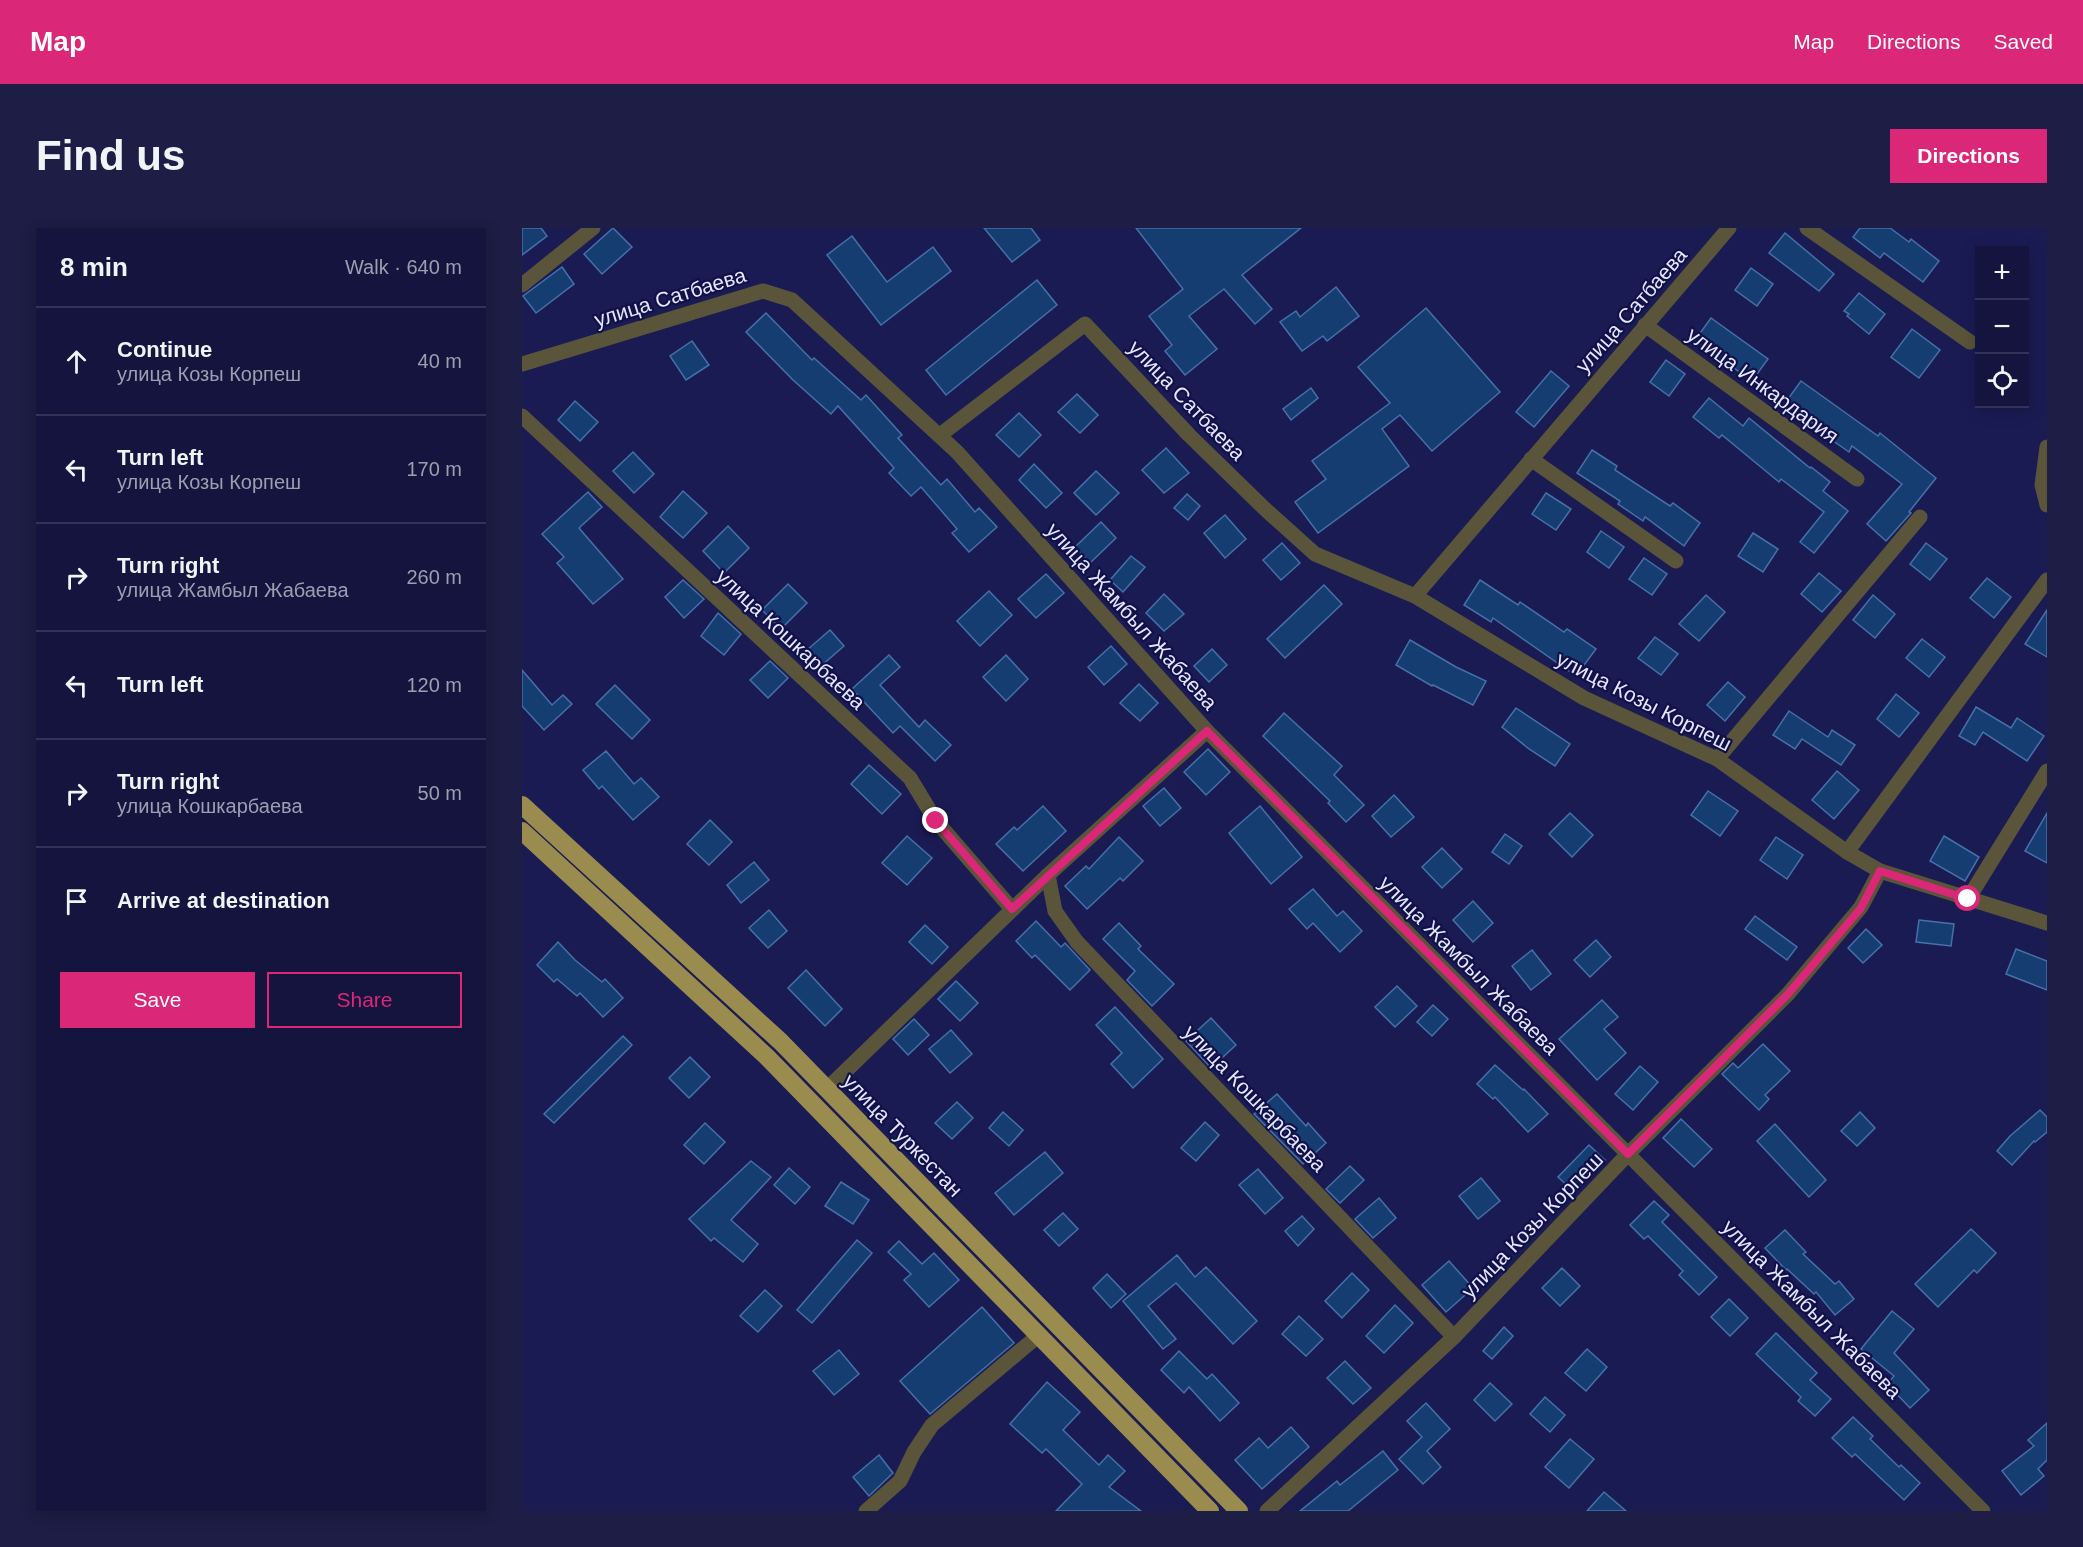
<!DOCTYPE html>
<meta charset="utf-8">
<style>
body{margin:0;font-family:Arial,sans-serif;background:#1d1d45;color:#f1f3f6}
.controls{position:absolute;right:18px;top:18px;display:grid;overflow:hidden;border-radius:0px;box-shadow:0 3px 15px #0003}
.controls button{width:54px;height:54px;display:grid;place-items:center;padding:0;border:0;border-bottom:2px solid #333358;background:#14143e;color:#f1f3f6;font:30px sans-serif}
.stop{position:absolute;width:18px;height:18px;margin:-14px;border:4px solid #db2777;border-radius:50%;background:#fff}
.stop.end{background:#db2777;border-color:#fff;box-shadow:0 2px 6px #0008}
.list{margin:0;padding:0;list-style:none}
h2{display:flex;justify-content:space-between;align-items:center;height:78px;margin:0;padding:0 24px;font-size:26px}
h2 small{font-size:20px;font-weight:400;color:#9d9eb0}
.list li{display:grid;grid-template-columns:39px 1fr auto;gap:18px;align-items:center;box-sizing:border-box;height:108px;padding:0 24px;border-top:2px solid #333358}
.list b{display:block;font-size:22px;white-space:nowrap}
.list p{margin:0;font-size:20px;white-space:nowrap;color:#9d9eb0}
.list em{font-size:20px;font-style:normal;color:#9d9eb0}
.actions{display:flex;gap:12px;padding:18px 24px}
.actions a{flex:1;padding:14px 0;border:2px solid #db2777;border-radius:0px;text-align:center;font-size:21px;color:#db2777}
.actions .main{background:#db2777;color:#fff}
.icon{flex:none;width:33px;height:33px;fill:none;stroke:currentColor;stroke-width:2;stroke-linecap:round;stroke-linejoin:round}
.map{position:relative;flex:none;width:1525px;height:1283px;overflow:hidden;border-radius:0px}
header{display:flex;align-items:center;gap:36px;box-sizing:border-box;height:84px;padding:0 30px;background:#db2777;color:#fff}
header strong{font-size:28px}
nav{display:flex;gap:33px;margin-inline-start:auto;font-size:21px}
.intro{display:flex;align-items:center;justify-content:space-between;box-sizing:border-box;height:144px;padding:0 36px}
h1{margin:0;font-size:42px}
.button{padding:15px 27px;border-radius:0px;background:#db2777;color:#fff;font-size:21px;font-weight:700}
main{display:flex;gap:36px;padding:0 36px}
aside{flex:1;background:#14143e;border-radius:0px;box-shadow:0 3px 15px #0003}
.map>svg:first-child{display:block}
.building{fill:#153d71;stroke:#4670a8;stroke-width:1.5}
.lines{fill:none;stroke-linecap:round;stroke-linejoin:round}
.minor{stroke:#5a543a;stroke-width:15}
.trunk{stroke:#9a8c4e;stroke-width:18}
.route{stroke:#db2777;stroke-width:8}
.labels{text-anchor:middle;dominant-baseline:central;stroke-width:4.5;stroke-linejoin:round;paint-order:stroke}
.street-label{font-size:21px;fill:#e3e7fd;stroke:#121048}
</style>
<header>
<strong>Map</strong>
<nav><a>Map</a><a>Directions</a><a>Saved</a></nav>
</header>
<div class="intro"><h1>Find us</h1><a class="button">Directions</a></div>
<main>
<aside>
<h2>8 min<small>Walk · 640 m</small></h2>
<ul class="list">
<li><svg class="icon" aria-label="ahead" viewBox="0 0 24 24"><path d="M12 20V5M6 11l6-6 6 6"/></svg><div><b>Continue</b><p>улица Козы Корпеш</p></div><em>40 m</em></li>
<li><svg class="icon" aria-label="left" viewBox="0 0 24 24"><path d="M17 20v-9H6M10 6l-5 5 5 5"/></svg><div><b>Turn left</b><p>улица Козы Корпеш</p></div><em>170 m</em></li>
<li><svg class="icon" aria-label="right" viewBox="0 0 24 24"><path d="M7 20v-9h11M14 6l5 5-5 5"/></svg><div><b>Turn right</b><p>улица Жамбыл Жабаева</p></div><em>260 m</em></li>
<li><svg class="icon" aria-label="left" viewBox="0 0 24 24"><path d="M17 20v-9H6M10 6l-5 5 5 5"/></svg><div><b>Turn left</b></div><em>120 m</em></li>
<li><svg class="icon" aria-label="right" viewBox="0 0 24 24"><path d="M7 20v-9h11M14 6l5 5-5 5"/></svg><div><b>Turn right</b><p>улица Кошкарбаева</p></div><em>50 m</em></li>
<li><svg class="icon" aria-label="arrive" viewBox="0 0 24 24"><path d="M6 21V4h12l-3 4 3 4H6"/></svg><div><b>Arrive at destination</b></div></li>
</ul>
<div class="actions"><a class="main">Save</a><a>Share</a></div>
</aside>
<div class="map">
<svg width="1525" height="1283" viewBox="0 0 1525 1283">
<rect width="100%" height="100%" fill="#1a1b53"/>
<!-- building -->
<g class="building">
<polygon points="0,0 19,0 25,8 0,27"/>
<polygon points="91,0 110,19 80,46 62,26"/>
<polygon points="462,0 509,0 518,12 490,34"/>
<polygon points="614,0 779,0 720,47 750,81 733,96 702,61 667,88 695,121 663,147 643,123 650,117 627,88 661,61"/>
<polygon points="1338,0 1368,0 1387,14 1389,11 1417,33 1401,54 1362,25 1358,30 1331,9"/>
<polygon points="1263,5 1312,46 1297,63 1247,25"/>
<polygon points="330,8 365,54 411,19 429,43 359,97 305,27"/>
<polygon points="40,39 52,56 14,85 1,68"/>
<polygon points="1229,40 1251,56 1235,78 1213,62"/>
<polygon points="515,52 535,77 424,167 404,142"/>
<polygon points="814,59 837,88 805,113 801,108 780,123 758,94 774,83 778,89"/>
<polygon points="1337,65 1363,86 1347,106 1325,88 1327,86 1322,83"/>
<polygon points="904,80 978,164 910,223 878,187 860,201 887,238 796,305 773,274 804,251 790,233 868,175 836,139"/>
<polygon points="244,85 290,132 292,130 339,172 344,167 380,207 376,210 419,257 425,251 453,284 457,280 475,299 447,324 430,305 435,301 399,259 389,268 367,245 372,240 316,178 309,186 271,152 224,104"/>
<polygon points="1189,90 1246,131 1230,153 1173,112"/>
<polygon points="1390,101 1418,122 1397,150 1369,129"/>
<polygon points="170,113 187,137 164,152 148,128"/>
<polygon points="1144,132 1163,146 1147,168 1128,154"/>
<polygon points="1029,143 1047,158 1012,199 994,184"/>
<polygon points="1279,153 1356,208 1358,205 1414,250 1387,284 1389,285 1364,313 1345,296 1380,256 1330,218 1327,224 1300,205 1301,203 1263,175"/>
<polygon points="789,160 796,170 769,192 761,181"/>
<polygon points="555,166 576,187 558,205 536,184"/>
<polygon points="1187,170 1221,198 1227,190 1288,240 1289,239 1308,254 1301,263 1326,283 1292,325 1278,314 1302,284 1259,251 1257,254 1200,207 1197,210 1171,189"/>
<polygon points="53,173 76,194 58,213 36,192"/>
<polygon points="497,185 519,207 497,229 474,207"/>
<polygon points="644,220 667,245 642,265 620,242"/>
<polygon points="1070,222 1095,238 1093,242 1148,278 1151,275 1178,295 1162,318 1123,289 1121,293 1096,276 1098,273 1055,245"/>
<polygon points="111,224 132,246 112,265 91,243"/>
<polygon points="512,236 540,265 524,280 497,252"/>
<polygon points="574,243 597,265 574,287 552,265"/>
<polygon points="161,263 185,285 161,310 138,289"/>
<polygon points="66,264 80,279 57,300 101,351 71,376 35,335 42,329 20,306"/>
<polygon points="1024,265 1049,281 1034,302 1010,286"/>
<polygon points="665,266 678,278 666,292 652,280"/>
<polygon points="703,287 724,311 703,330 682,305"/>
<polygon points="579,294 594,310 568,335 553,319"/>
<polygon points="206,298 227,320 202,345 181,323"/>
<polygon points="1079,303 1102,319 1087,340 1065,324"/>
<polygon points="1231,305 1256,321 1241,344 1216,328"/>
<polygon points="760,315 778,335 759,352 741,332"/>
<polygon points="1404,315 1425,331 1408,352 1388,336"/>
<polygon points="609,328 623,339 601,364 588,352"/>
<polygon points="1122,330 1145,346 1130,367 1107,351"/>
<polygon points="1297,345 1319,363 1300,384 1279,366"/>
<polygon points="524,346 542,365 514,390 496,371"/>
<polygon points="1465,350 1489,369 1472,390 1448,370"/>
<polygon points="161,352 182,371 162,390 143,369"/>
<polygon points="958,352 996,377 998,374 1042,404 1045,401 1074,421 1054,448 971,390 969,394 942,377"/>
<polygon points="266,356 285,375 259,401 240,382"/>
<polygon points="802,357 820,376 763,430 745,411"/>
<polygon points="467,363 490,387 458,418 435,393"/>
<polygon points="642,366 662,386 642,403 624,385"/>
<polygon points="1184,367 1203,384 1177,413 1157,396"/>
<polygon points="1351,367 1373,386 1353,410 1331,392"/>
<polygon points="1525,382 1525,429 1503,416"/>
<polygon points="196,385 219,406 202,427 179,408"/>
<polygon points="308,402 322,418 299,438 285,422"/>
<polygon points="1133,409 1156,426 1139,447 1116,430"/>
<polygon points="1400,411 1423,429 1407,449 1384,430"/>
<polygon points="888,412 934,439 964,453 951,477 911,457 910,458 874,437"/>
<polygon points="589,418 605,436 582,457 566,439"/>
<polygon points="690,421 705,437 687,454 672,438"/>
<polygon points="367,427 378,439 358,457 397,499 403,492 429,517 413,533 378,498 371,505 330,461"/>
<polygon points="484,427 506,451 484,473 461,449"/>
<polygon points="248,433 266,450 246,470 228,452"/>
<polygon points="0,442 30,477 41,467 50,476 22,502 0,478"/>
<polygon points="1206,454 1223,469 1203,493 1185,477"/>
<polygon points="617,456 636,475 618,493 598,475"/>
<polygon points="93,457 128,492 110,511 74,476"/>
<polygon points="1374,466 1397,485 1377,509 1355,491"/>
<polygon points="1454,479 1489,500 1495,490 1522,508 1505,533 1461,504 1453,517 1437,508"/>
<polygon points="994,480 1048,516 1033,538 1007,521 980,499"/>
<polygon points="1267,483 1306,509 1310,502 1333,517 1319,537 1280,511 1273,521 1251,507"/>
<polygon points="762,485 820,538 812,547 842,577 824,594 806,575 808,573 741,508"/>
<polygon points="686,521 708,544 684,567 662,544"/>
<polygon points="84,523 112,556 119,550 137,569 111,592 80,558 77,561 61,542"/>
<polygon points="347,537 379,566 360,586 329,556"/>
<polygon points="1315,543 1337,562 1312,591 1290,572"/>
<polygon points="642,560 659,580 638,598 621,578"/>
<polygon points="1186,563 1216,583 1198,608 1169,587"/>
<polygon points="872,567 892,589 869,609 850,588"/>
<polygon points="521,578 544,603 501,643 474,616 492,599 495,602"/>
<polygon points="738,578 780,629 749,656 707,605"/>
<polygon points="1048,585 1071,607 1050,629 1027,606"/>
<polygon points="1525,585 1525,635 1503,623"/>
<polygon points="188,592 210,614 187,637 165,616"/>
<polygon points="983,606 1000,618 987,636 970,624"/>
<polygon points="385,608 410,630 385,657 360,635"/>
<polygon points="1422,608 1457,629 1443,653 1408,633"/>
<polygon points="597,609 621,633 601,653 598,650 565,681 543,658 564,638 567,641"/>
<polygon points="1254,609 1281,627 1265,651 1238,632"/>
<polygon points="920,620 940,641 920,660 900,639"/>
<polygon points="232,634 247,652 219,675 205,657"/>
<polygon points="791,661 815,688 821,683 840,703 818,724 791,695 785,701 767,681"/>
<polygon points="951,673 971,695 951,714 931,692"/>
<polygon points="247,682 265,703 246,720 227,700"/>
<polygon points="1233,688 1275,719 1265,732 1223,701"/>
<polygon points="1397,692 1432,696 1429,718 1394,714"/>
<polygon points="514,693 539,719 543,715 568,742 548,762 513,727 510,730 494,713"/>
<polygon points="597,695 619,718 616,721 652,756 630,778 605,752 613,743 581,711"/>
<polygon points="403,697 426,719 410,736 387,714"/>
<polygon points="1344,701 1360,717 1341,735 1326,720"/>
<polygon points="1074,712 1089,729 1068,749 1052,732"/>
<polygon points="36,714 53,732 80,754 83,751 101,770 81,789 58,765 55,768 35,751 32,754 15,737"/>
<polygon points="1494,721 1525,733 1525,762 1484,746"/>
<polygon points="1010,722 1029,746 1009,762 990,738"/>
<polygon points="284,742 320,781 303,798 266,760"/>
<polygon points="434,753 456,775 438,793 416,771"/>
<polygon points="875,758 895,778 873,799 853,779"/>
<polygon points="1080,772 1096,789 1082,801 1104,825 1075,852 1037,811"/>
<polygon points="911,777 926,791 910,808 895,794"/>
<polygon points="593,779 641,831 611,860 589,836 600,825 574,797"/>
<polygon points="689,790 714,817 689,840 664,813"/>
<polygon points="392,791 407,807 386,827 371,811"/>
<polygon points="429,802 450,826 428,845 407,821"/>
<polygon points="101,808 110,817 32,895 22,886"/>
<polygon points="1241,816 1268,843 1243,867 1247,871 1237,882 1200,846 1211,835 1216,840"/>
<polygon points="168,829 188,849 167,870 147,850"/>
<polygon points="973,837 1001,862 1002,861 1026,886 1006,904 973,869 971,871 955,856"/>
<polygon points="1118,838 1136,854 1111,882 1093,866"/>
<polygon points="755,866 784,898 786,895 804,915 781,936 732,886"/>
<polygon points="435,874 451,890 430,911 413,895"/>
<polygon points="1518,882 1525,889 1525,904 1513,914 1512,913 1490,937 1475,923 1488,908"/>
<polygon points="481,884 501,902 487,918 467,900"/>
<polygon points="1338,884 1353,900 1335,918 1319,903"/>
<polygon points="1159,891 1190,921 1172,939 1141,910"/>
<polygon points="683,894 697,907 674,933 659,920"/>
<polygon points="183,895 203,914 182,936 162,917"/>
<polygon points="1253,896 1304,952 1287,969 1235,913"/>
<polygon points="1067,917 1083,932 1052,964 1036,949"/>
<polygon points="523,924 541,945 492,987 473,965"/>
<polygon points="229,933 249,949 209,992 236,1016 221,1034 192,1010 189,1013 167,991"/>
<polygon points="828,938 842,952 818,975 804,961"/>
<polygon points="267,940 288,959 273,976 252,957"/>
<polygon points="736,941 761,970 743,986 717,957"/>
<polygon points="959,950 978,973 956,991 937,968"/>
<polygon points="319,954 347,972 331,996 303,978"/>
<polygon points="857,970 874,990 851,1010 833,991"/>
<polygon points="1132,973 1147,987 1140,994 1195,1049 1177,1067 1157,1047 1161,1043 1126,1008 1122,1011 1108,997"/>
<polygon points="541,985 556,1001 537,1018 522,1002"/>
<polygon points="780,988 792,1001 776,1018 763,1003"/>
<polygon points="1449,1001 1474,1025 1455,1045 1452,1042 1416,1079 1393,1056"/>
<polygon points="1263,1002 1284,1024 1281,1026 1313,1056 1317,1053 1332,1071 1313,1087 1294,1064 1292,1066 1265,1041 1264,1042 1243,1020"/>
<polygon points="335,1012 350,1025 290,1095 275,1082"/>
<polygon points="377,1013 400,1036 412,1025 437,1052 407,1079 382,1052 389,1046 366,1024"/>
<polygon points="655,1027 673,1049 684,1039 735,1093 711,1116 654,1055 626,1078 654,1111 641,1121 601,1073"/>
<polygon points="927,1033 951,1060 924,1084 900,1057"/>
<polygon points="1040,1040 1058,1058 1038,1078 1020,1060"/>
<polygon points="830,1045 847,1062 820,1090 803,1073"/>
<polygon points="585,1046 604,1066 589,1080 571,1060"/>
<polygon points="243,1062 260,1078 236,1104 218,1088"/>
<polygon points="1207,1071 1226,1090 1208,1108 1189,1089"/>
<polygon points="873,1077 891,1095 862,1125 844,1108"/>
<polygon points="460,1079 492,1115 408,1186 378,1153"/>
<polygon points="1370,1083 1392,1101 1372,1125 1407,1162 1388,1180 1365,1156 1372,1148 1339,1121"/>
<polygon points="777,1088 801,1111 784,1128 760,1106"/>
<polygon points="982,1099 991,1108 970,1131 961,1123"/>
<polygon points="1254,1105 1295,1145 1288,1152 1309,1171 1293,1188 1276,1173 1279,1169 1234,1126"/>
<polygon points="1065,1121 1085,1139 1064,1163 1043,1145"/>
<polygon points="317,1122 337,1146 312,1167 291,1143"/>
<polygon points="657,1123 685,1151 690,1146 717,1175 698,1193 667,1159 662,1165 639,1142"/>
<polygon points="823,1133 849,1160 831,1176 805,1150"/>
<polygon points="525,1154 558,1184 541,1202 577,1237 586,1227 603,1243 587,1259 619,1283 534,1283 560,1256 524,1221 520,1225 488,1196"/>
<polygon points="968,1155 990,1176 973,1193 952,1172"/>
<polygon points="1023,1169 1043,1187 1028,1204 1008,1186"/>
<polygon points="904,1175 928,1201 905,1223 919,1239 901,1256 877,1231 900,1209 885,1193"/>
<polygon points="1331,1189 1351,1208 1348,1211 1377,1239 1379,1237 1398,1255 1382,1272 1333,1226 1330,1229 1310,1210"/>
<polygon points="1525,1195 1525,1232 1516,1241 1522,1248 1499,1267 1480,1243 1512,1218 1506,1212"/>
<polygon points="769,1199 787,1219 740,1261 713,1232 737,1210 746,1220"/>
<polygon points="1048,1211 1072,1231 1047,1260 1023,1239"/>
<polygon points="861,1223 876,1242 826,1283 778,1283 815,1253 818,1257"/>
<polygon points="357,1227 371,1245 347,1268 331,1249"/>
<polygon points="1082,1264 1104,1283 1065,1283"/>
</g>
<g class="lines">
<!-- minor -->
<g class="minor">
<polyline points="1285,0 1448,114"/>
<polyline points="0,57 71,0"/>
<polyline points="1123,97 1335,251"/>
<polyline points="0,136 241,63 270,72 435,224 685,503 1461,1283"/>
<polyline points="0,188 388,550 414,593 490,681"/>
<polyline points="418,207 563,96 667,207 743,281 793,326 893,368 1062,470 1195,531 1325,624 1358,643 1525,695"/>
<polyline points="1525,219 1520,257 1525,277"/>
<polyline points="1009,231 1154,333"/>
<polyline points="893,368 1207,0"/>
<polyline points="1195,531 1398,289"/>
<polyline points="1325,624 1525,352"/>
<polyline points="526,647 533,683 555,714 932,1109"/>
<polyline points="1446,671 1525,543"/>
<polyline points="305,861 526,647 685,503"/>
<polyline points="344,1283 378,1253 392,1224 410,1197 517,1107"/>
<polyline points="745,1283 932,1109 1106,926 1266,766 1339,679 1358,643"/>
</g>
<!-- trunk -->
<g class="trunk">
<polyline points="0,577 259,814 717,1283"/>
<polyline points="0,603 245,829 688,1283"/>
</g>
</g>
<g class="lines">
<!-- route -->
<polyline class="route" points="414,593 490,681 685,503 1106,926 1266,766 1339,680 1358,643 1446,671"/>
</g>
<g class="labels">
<!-- street labels -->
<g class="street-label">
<text transform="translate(148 69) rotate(-17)">улица Сатбаева</text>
<text transform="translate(1109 82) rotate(-49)">улица Сатбаева</text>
<text transform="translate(1241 157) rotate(36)">улица Инкардария</text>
<text transform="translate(665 172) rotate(46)">улица Сатбаева</text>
<text transform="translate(610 388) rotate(48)">улица Жамбыл Жабаева</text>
<text transform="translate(269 411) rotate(43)">улица Кошкарбаева</text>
<text transform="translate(1122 473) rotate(27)">улица Козы Корпеш</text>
<text transform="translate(947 737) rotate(45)">улица Жамбыл Жабаева</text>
<text transform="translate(733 870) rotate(46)">улица Кошкарбаева</text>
<text transform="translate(381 907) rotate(46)">улица Туркестан</text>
<text transform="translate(1010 997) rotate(-46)">улица Козы Корпеш</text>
<text transform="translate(1290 1081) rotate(45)">улица Жамбыл Жабаева</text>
</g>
</g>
</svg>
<div class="controls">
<button>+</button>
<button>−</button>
<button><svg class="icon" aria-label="locate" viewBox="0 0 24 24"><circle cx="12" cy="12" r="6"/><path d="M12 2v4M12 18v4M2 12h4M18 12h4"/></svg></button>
</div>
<div class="stop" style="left:1446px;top:671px"></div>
<div class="stop end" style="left:414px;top:593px"></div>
</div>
</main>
